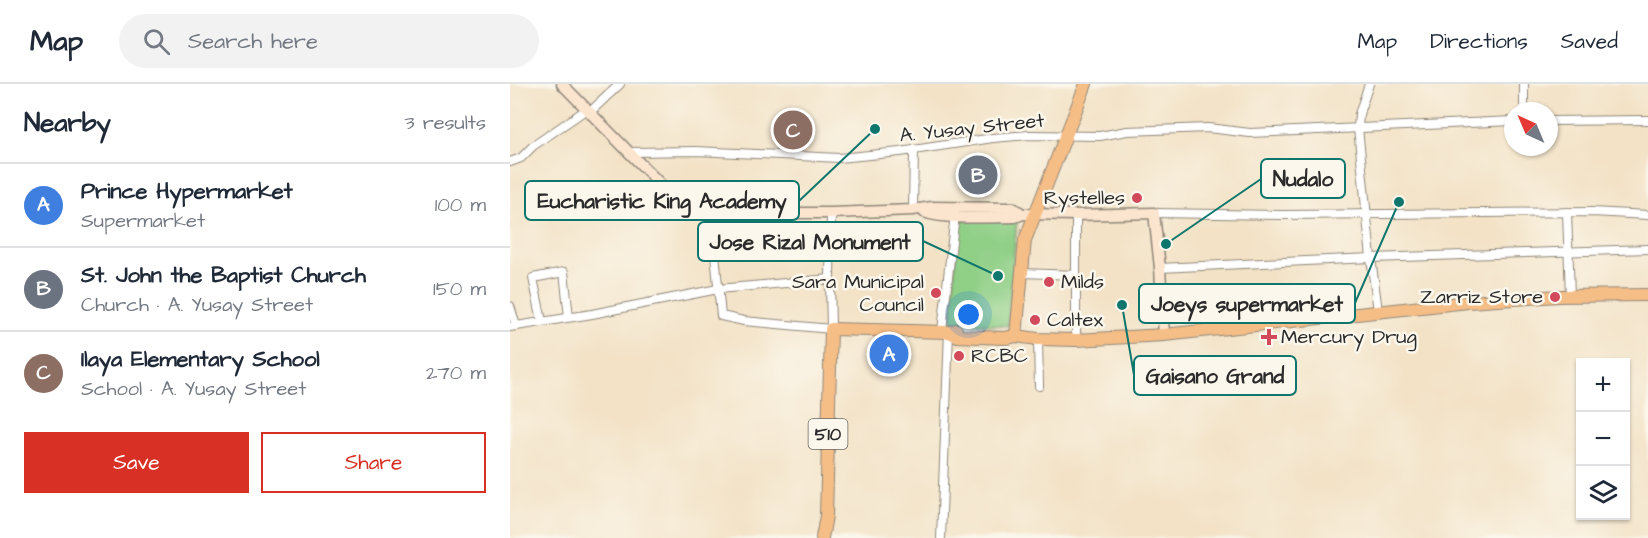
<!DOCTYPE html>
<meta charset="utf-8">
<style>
body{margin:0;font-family:"Architects Daughter",sans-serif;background:#f2f2f3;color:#1f2937}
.controls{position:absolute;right:18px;bottom:18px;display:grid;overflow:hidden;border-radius:0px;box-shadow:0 2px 4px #0004}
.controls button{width:54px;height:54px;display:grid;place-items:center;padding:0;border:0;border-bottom:2px solid #e0e1e3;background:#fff;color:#1f2937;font:30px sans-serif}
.compass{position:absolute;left:994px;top:18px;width:54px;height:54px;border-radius:50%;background:#fff;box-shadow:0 2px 4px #0004;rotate:316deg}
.you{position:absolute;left:459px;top:231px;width:21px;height:21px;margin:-15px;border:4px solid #fff;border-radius:50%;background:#1a73e8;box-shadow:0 0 0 9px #1a73e833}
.badge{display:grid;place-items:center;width:39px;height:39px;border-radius:50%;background:#d93025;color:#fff;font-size:20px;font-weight:700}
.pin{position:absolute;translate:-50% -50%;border:3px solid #fff;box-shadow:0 2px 6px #0006}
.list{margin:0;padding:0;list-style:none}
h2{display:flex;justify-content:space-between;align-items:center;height:78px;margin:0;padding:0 24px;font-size:26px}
h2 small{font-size:20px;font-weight:400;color:#747a83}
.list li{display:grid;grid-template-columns:39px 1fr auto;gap:18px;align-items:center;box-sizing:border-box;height:84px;padding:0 24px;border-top:2px solid #e0e1e3}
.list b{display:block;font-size:22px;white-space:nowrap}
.list p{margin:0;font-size:20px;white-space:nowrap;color:#747a83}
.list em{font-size:20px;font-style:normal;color:#747a83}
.actions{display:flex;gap:12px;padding:18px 24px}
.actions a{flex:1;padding:14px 0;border:2px solid #d93025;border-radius:0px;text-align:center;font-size:21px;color:#d93025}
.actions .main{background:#d93025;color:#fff}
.icon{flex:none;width:33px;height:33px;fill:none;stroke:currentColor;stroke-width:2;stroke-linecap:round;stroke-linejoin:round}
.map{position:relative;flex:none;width:1138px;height:454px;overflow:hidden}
header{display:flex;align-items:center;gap:36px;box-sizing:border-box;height:84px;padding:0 30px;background:#fff;border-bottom:2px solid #e0e1e3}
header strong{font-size:28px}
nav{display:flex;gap:33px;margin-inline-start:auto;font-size:21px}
.search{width:420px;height:54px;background:#f2f2f3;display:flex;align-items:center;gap:15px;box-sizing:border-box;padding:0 21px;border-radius:33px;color:#747a83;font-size:22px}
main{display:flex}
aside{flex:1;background:#fff}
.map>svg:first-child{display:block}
.green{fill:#8fcf86;stroke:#5d7d58;stroke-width:1.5}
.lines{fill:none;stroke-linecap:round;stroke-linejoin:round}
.street-casing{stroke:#8f8678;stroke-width:10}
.secondary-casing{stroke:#8f8678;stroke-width:13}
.primary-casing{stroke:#8f8678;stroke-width:14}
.street{stroke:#fff;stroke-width:8}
.secondary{stroke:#fbe5cf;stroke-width:10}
.primary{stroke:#f6be87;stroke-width:12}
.poi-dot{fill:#d1495b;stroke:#fbf7ec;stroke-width:2}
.labels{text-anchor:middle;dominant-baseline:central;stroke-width:5;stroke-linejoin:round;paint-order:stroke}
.shield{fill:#fbf7ec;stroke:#696865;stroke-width:1.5}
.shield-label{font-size:18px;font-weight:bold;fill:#2b2b2b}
.street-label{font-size:20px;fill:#2b2b2b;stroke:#fbf7ec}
.poi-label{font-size:20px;fill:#2b2b2b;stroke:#fbf7ec;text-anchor:start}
.leader{fill:none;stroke:#0f766e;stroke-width:2}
.callout-dot{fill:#0f766e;stroke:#fbf7ec;stroke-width:2}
.callout{fill:#fbf7ec;stroke:#0f766e;stroke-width:2}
.callout-label{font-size:21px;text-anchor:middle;font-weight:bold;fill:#2b2b2b}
</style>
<header>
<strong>Map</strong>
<div class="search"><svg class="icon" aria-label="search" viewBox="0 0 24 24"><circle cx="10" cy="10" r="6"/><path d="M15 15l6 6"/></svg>Search here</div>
<nav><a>Map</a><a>Directions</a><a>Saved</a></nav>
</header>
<main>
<aside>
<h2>Nearby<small>3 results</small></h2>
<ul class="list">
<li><span class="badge" style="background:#3f7fe0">A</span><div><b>Prince Hypermarket</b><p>Supermarket</p></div><em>100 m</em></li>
<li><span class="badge" style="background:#6b7280">B</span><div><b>St. John the Baptist Church</b><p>Church · A. Yusay Street</p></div><em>150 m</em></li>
<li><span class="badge" style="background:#8d6e63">C</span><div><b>Ilaya Elementary School</b><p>School · A. Yusay Street</p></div><em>270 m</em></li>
</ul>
<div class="actions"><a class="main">Save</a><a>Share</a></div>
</aside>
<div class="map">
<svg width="1138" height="454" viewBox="0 0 1138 454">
<rect width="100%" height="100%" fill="#fbf7ec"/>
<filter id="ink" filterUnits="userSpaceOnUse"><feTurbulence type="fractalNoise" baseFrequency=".0167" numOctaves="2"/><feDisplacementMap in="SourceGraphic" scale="12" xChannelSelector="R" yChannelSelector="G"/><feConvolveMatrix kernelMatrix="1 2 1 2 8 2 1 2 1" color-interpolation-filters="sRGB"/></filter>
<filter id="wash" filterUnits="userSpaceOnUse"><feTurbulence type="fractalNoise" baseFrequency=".008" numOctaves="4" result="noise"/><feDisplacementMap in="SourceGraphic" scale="24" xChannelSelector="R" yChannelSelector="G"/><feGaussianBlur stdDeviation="1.35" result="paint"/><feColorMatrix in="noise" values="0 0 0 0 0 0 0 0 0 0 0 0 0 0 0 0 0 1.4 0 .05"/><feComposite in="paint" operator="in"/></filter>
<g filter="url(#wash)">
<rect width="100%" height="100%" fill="#f3e2c6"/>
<!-- green -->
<polygon class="green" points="448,135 507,136 498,242 441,238"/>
</g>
<g filter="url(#ink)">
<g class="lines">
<!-- street casing -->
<g class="street-casing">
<g id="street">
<polyline points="859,0 849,30 848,44 861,174 868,227"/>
<polyline points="1014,0 1014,27"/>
<polyline points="80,28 110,0"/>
<polyline points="1039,37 1138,36"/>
<polyline points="120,68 187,67 329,74 390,68 483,54 519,51 590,52 617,47 698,44 740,49 1003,37"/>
<polyline points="0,78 11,74 23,62 77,25"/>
<polyline points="403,126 404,66"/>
<polyline points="1057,128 1060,212"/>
<polyline points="201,129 211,232 234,237 321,245 320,195 321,129"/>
<polyline points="644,129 774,131 1082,128 1138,131"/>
<polyline points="650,184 861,174 1138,165"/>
<polyline points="512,189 566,191"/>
<polyline points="0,222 6,242"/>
<polyline points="32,237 23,194 54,188 59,233"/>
<polyline points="0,243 82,230 208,205 320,195"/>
<polyline points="432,247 445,130"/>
<polyline points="528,255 529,302"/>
<polyline points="566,256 566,131"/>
<polyline points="431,454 439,248"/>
</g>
</g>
<!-- secondary casing -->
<g class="secondary-casing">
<g id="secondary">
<polyline points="52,0 161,111 181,123 201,129 321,129 403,126 422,123 503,124 513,130"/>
<path d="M414,128C434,136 482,133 505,133L513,130L566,131L644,129L650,184L654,251"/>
</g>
</g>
<!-- primary casing -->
<g class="primary-casing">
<g id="primary">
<polyline points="439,248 448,252 495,254 506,252 528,255 566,256 654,251 958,218 1049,212 1138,211"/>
<polyline points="506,252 515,156 576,0"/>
<polyline points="312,454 316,432 321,245 439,248 446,246"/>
</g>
</g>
<!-- street -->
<use href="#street" class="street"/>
<!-- secondary -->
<use href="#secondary" class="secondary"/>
<!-- primary -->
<use href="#primary" class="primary"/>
</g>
</g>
<!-- markers -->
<g class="poi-dot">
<circle cx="627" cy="114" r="6"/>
<circle cx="539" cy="198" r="6"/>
<circle cx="426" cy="209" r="6"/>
<circle cx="1045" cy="213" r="6"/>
<circle cx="525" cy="236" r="6"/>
<path d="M756 244h6v6h6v6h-6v6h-6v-6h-6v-6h6z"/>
<circle cx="449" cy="272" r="6"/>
</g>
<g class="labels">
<!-- shield labels -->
<rect class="shield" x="298.5" y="335" width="39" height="30" rx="4.5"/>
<g class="shield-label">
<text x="318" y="350">510</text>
</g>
<!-- street labels -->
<g class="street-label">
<text transform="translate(462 44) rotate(-6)">A. Yusay Street</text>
</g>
<!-- poi labels -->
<g class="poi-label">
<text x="615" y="114" text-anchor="end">Rystelles</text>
<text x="414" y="198" text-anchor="end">Sara Municipal<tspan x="414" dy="23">Council</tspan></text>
<text x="551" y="198">Milds</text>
<text x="1033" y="213" text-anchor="end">Zarriz Store</text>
<text x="537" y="236">Caltex</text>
<text x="771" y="253">Mercury Drug</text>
<text x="461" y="272">RCBC</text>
</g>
</g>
<!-- callouts -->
<path class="leader" d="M656 160L751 95M365 45L289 117M488 192L413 157M889 118L845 219M612 221L624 291"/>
<g class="callout-dot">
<circle cx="656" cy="160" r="6"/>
<circle cx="365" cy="45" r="6"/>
<circle cx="488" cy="192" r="6"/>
<circle cx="889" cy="118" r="6"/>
<circle cx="612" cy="221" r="6"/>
</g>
<g class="callout">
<rect x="751" y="75" width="84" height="39" rx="6"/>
<rect x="15" y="97" width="274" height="39" rx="6"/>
<rect x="188" y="138" width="225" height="39" rx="6"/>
<rect x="629" y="200" width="216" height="39" rx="6"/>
<rect x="624" y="272" width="162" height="39" rx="6"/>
</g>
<g class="callout-label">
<text x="793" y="102">Nudalo</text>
<text x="152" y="124">Eucharistic King Academy</text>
<text x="300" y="165">Jose Rizal Monument</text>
<text x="737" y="227">Joeys supermarket</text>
<text x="705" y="299">Gaisano Grand</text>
</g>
</svg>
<div class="controls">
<button>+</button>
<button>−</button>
<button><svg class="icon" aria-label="layers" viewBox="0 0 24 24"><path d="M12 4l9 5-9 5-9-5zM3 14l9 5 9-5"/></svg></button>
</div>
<svg class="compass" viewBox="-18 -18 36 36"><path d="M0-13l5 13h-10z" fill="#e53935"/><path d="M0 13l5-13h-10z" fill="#747a83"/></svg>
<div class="you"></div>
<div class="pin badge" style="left:379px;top:270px;background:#3f7fe0">A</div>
<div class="pin badge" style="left:468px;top:91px;background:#6b7280">B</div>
<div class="pin badge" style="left:283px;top:46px;background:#8d6e63">C</div>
</div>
</main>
